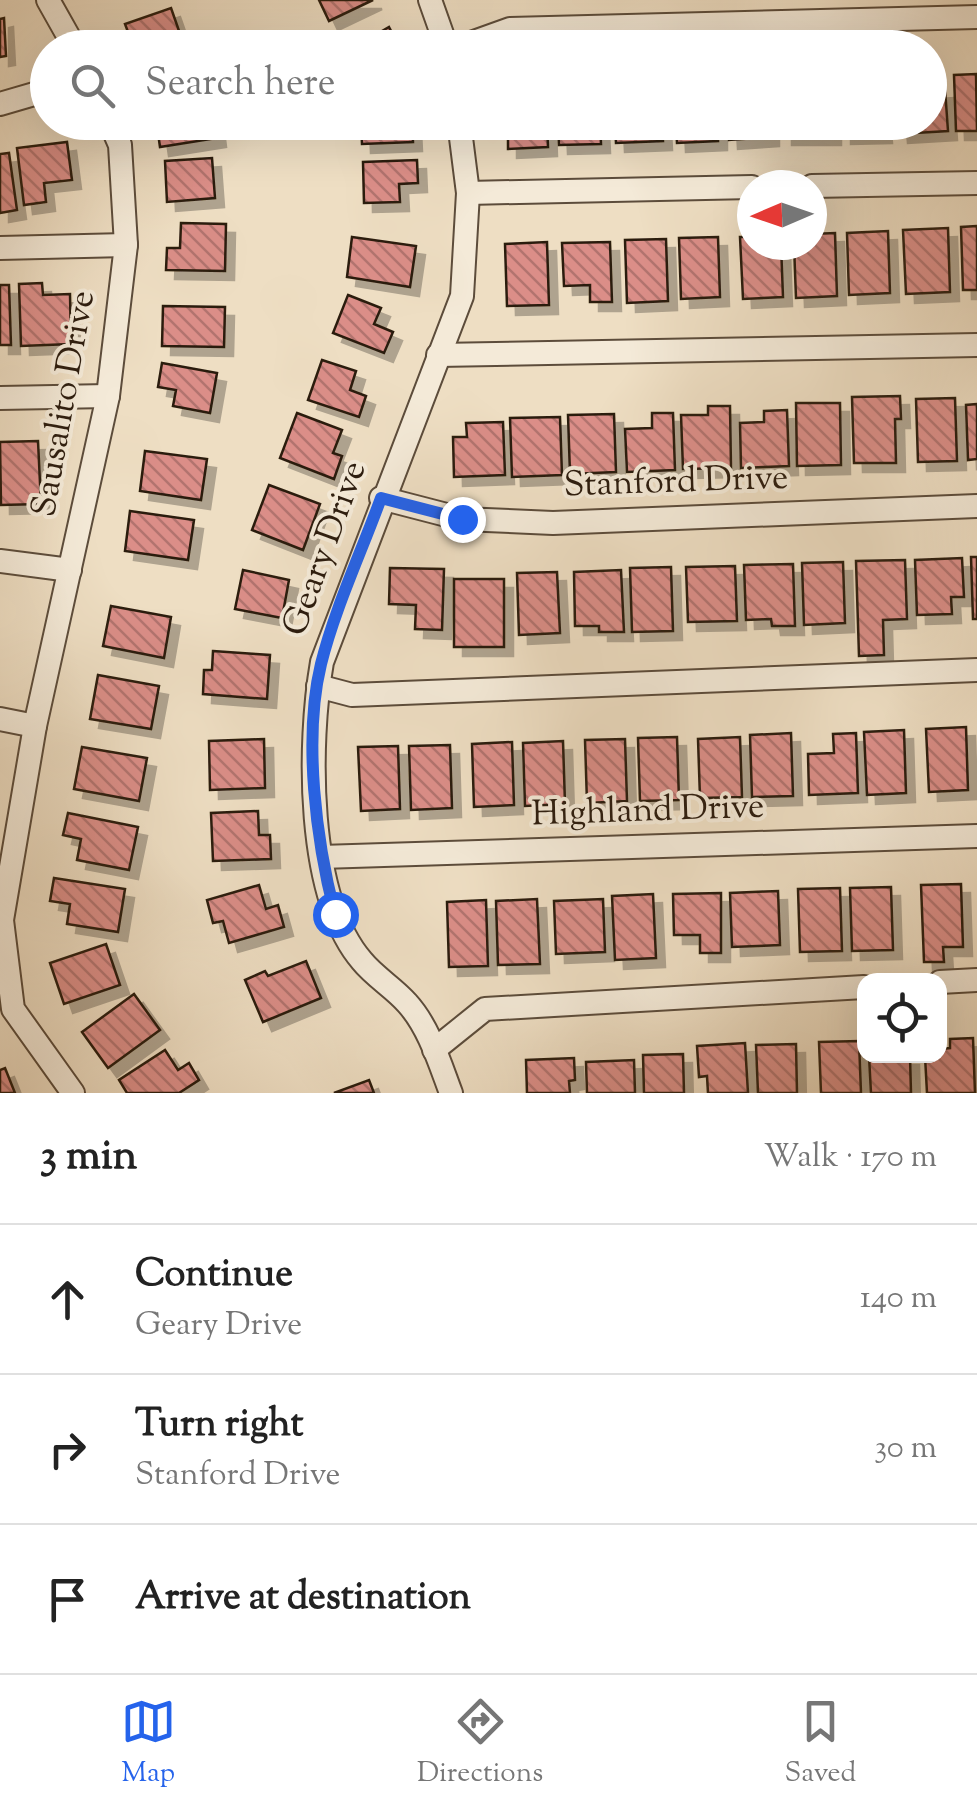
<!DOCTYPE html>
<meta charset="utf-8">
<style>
body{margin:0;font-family:"Sorts Mill Goudy",serif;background:#f6f6f6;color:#222}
.controls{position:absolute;right:30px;bottom:30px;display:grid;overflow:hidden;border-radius:20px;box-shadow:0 10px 40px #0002}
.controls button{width:90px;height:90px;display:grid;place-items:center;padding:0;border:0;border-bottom:2px solid #e0e0e0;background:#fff;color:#222;font:50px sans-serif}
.compass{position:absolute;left:737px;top:170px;width:90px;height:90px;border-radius:50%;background:#fff;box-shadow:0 10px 40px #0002;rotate:268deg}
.stop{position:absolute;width:30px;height:30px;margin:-22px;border:8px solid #2563eb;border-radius:50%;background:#fff}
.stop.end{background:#2563eb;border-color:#fff;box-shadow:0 2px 10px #0008}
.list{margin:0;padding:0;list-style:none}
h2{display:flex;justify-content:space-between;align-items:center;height:130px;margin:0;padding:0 40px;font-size:42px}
h2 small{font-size:32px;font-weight:400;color:#767676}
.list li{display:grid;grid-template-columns:65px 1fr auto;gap:30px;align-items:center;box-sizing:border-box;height:150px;padding:0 40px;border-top:2px solid #e0e0e0}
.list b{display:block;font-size:38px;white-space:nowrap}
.list p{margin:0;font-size:32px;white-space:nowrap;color:#767676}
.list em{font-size:32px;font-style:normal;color:#767676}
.icon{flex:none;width:55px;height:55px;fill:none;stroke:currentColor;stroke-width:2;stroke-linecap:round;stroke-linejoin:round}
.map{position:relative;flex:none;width:977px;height:1093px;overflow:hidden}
.search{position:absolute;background:#fff;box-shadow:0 10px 40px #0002;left:30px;right:30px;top:30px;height:110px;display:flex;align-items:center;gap:25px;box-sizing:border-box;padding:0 35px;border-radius:55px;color:#767676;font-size:38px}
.sheet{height:580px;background:#fff}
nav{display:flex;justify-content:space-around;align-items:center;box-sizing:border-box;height:140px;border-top:2px solid #e0e0e0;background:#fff;font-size:28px;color:#767676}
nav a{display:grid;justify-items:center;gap:5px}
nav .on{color:#2563eb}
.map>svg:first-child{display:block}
.building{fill:url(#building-back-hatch);stroke:#2c1c0e;stroke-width:2.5;filter:url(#shadow)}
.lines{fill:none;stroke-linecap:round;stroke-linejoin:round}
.minor-casing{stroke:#5c4c3b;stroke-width:26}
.minor{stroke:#f4ead8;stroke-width:22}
.route{stroke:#2563eb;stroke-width:12}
.labels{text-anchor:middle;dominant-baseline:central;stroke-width:8;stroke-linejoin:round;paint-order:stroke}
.street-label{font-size:35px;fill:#2c1c0e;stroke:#f4ead8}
</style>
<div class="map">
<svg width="977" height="1093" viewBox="0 0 977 1093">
<defs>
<pattern id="building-back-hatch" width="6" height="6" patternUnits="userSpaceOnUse" patternTransform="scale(2.5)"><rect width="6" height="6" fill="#db8e88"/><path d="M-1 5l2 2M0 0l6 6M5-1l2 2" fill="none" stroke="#b2736e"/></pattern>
<filter id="shadow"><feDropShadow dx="9" dy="9" stdDeviation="0" flood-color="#0004"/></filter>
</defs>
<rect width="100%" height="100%" fill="#eedec3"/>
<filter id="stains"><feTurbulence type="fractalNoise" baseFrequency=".002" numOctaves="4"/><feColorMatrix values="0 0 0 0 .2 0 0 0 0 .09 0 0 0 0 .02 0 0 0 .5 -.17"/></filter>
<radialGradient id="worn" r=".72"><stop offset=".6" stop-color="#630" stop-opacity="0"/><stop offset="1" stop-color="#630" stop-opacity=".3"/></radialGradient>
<!-- building -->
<g class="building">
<polygon points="319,0 373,0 329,21"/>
<polygon points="171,8 185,48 134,48 125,24"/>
<polygon points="4,18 6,56 0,57 0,19"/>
<polygon points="389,27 400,48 353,48"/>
<polygon points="976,74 977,131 956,131 954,75"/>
<polygon points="945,89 948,131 899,134 898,122 930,122 930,90"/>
<polygon points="163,122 215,122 217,138 160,147 157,126"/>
<polygon points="361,122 412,122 413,142 362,144"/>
<polygon points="508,122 547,122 548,147 508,149"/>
<polygon points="558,122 600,122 601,144 559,145"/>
<polygon points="615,122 662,122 663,141 616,143"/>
<polygon points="676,122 718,122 718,141 677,143"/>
<polygon points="728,122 770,122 770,137 729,140"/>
<rect x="783" y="122" width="49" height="14"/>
<polygon points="842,122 882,122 883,134 842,135"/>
<polygon points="67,142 72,180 44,183 46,202 24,205 17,148"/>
<polygon points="9,153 17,210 0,213 0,154"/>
<polygon points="212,158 215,198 167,202 165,161"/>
<polygon points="417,160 418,183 399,184 400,202 364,203 363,162"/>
<polygon points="181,223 226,224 225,271 166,270 167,248 180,248"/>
<polygon points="977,226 977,290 963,290 961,227"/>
<polygon points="948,228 950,292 906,294 903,230"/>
<polygon points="888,231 890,293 849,295 847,233"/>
<polygon points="835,233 837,296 796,298 794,245 812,245 812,234"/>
<polygon points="352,237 416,246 410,287 347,277"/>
<polygon points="718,237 720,297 681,299 679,238"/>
<polygon points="740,237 752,237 752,245 781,245 783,297 743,299"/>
<polygon points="666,239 668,301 627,303 625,240"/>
<polygon points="547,242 549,305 507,306 505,244"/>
<polygon points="610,242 612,302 590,302 590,285 564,286 562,243"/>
<polygon points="42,283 43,295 70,294 71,344 21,346 19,284"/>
<polygon points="0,285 9,285 11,345 0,345"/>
<polygon points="348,295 381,308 374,324 393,332 384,353 333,333"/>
<polygon points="163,306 225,307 224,347 162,346"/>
<polygon points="322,360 356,371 350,390 366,396 359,417 308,400"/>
<polygon points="162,363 217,373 210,413 173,406 176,390 158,387"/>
<polygon points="900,396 901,419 895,419 896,463 854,463 852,397"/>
<polygon points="955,398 957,461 918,462 916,399"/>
<polygon points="796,403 840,403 841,465 797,466"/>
<polygon points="977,404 977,459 968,460 966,405"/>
<polygon points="708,406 730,406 731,468 683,469 681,415 708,415"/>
<polygon points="787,410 789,466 741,468 740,423 764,422 764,411"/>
<polygon points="297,413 342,430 333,453 342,456 334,479 280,458"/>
<polygon points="652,413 673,413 675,470 627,472 625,429 652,428"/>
<polygon points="614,414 616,472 570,474 568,415"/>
<polygon points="560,417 562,475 512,477 510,418"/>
<polygon points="503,422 505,475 454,477 453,437 467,437 466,423"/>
<polygon points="38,441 41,504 1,505 0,442"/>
<polygon points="145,451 207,459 201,500 140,491"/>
<polygon points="269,485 320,504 303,550 252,530"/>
<polygon points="130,511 194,520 188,560 125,551"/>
<polygon points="971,557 977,557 977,619 973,619"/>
<polygon points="962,558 964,597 951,597 952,614 917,615 915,560"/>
<polygon points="905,560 907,619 883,620 884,655 859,656 856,561"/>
<polygon points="843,562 845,623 804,625 802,563"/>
<polygon points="793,564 795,626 772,626 771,619 746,620 744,565"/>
<polygon points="735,566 737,621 688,622 686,567"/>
<polygon points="671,567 673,631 632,632 630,568"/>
<polygon points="390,568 444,569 442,630 415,629 416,605 389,604"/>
<polygon points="243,570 289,580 282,618 235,609"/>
<polygon points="621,570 624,632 599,632 599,626 575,626 574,572"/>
<polygon points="557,572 560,633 519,635 517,573"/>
<rect x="454" y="579" width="50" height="68"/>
<polygon points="111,606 171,617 164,658 103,646"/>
<polygon points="213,651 270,655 267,699 203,694 204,670 212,670"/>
<polygon points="98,675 159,686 151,729 90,719"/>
<polygon points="966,727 968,790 929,792 926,729"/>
<polygon points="904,730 906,793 867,795 864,732"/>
<polygon points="791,733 793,796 752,797 750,735"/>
<polygon points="856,733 858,793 809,795 808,754 834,753 833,734"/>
<polygon points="677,737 679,800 640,801 638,738"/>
<polygon points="740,737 742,797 700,798 698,739"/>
<polygon points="264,739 265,788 210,790 209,741"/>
<polygon points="625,739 627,801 587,803 585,740"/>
<polygon points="563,741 565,804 525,806 523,743"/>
<polygon points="512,742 514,805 474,807 472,744"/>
<polygon points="450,745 452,808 411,810 409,746"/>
<polygon points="398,746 400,809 361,811 358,747"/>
<polygon points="82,747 147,758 139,801 74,789"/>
<polygon points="258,811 259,835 270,835 271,859 213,861 211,813"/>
<polygon points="68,813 138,827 129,870 77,860 81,839 63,835"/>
<polygon points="54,878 125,889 118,932 67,924 70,904 50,901"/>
<polygon points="961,884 963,947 943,947 944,962 924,962 921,885"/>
<polygon points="259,885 266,909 278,905 284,927 229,943 223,921 213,923 207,900"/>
<polygon points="891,887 893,950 852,951 850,888"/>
<polygon points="840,888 842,951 800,952 798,889"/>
<polygon points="778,891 780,945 732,947 730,893"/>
<polygon points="721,893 721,953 700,953 700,935 674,935 673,894"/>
<polygon points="653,894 656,958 615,960 612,896"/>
<polygon points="537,899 540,964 498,965 496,901"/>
<polygon points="603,899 605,952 556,954 554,901"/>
<polygon points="486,900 488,966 449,967 447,902"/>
<polygon points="106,944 120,985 64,1004 50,963"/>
<polygon points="306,961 321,998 263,1022 245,980 265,971 268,976"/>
<polygon points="134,994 160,1030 108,1068 82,1032"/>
<polygon points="973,1038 975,1093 927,1093 925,1056 940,1056 940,1049 950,1048 950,1039"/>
<polygon points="859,1041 861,1093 821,1093 819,1042"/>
<polygon points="745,1043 748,1093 708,1093 707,1076 699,1077 697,1046"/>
<polygon points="796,1044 797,1093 758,1093 756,1045"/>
<polygon points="165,1050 178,1070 189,1063 199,1080 179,1093 127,1093 119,1080"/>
<polygon points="683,1054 684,1093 644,1093 643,1055"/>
<polygon points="869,1056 910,1056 911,1093 871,1093"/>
<polygon points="574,1058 575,1080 569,1081 570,1093 527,1093 526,1060"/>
<polygon points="634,1060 635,1093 587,1093 586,1062"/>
<polygon points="5,1068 15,1093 0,1093 0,1070"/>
<polygon points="369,1080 374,1093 334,1093"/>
</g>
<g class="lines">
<!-- minor casing -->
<g class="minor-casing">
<g id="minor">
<polyline points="48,0 75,48"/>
<polyline points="430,0 447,48"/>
<polyline points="457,48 510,29 977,17"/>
<polyline points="0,104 48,90"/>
<polyline points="812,186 977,183"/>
<polyline points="468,193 752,187"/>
<polyline points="0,248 126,245"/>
<polyline points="438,355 977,345"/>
<polyline points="0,398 108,396"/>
<polyline points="381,498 462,519 553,523 977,506"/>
<polyline points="0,561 70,570"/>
<polyline points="318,686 352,695 977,670"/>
<polyline points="0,719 35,726"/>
<polyline points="321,857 977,836"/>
<polyline points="940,982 977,980"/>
<polyline points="434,1050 485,1009 864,987"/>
<polyline points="73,1093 13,1009 2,920 35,726 108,396 126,245 120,145 110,122"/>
<path d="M451,1093C440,1064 429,1027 407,1003C394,988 375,977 362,961C306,896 308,743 322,662L462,296L468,193L459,122"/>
</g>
</g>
<!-- minor -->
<use href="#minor" class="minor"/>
</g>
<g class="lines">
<!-- route -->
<path class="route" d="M335,914C316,841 303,738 321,664C335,608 361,553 381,498L462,519"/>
</g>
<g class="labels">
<!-- street labels -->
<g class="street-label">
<text transform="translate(65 404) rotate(-80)">Sausalito Drive</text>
<text transform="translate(676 483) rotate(-2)">Stanford Drive</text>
<text transform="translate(326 549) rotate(-70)">Geary Drive</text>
<text transform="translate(648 812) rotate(-2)">Highland Drive</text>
</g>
</g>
<rect width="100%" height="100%" filter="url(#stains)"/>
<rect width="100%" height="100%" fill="url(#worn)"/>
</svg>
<div class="controls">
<button><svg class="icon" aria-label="locate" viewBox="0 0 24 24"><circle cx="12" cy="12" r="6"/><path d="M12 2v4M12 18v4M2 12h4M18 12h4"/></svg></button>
</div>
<svg class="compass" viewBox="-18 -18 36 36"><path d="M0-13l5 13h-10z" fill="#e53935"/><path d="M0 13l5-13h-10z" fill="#767676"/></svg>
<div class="stop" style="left:335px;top:914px"></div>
<div class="stop end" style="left:462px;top:519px"></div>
<div class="search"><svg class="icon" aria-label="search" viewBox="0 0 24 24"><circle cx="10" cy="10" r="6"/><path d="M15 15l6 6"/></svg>Search here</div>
</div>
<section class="sheet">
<h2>3 min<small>Walk · 170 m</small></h2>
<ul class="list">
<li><svg class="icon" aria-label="ahead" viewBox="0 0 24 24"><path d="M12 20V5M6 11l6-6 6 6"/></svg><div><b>Continue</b><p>Geary Drive</p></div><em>140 m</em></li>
<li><svg class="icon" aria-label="right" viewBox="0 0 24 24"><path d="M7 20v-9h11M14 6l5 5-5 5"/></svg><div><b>Turn right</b><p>Stanford Drive</p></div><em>30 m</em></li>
<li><svg class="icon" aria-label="arrive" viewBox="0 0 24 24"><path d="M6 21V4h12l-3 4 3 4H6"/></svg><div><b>Arrive at destination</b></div></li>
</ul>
</section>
<nav>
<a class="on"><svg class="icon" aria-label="map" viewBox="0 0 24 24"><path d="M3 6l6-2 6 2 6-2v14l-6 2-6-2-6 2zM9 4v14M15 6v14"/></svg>Map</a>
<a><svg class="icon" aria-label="directions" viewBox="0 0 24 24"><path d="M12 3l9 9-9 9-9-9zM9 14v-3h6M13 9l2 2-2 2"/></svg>Directions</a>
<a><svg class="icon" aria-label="saved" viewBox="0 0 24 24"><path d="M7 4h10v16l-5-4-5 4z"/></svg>Saved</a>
</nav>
